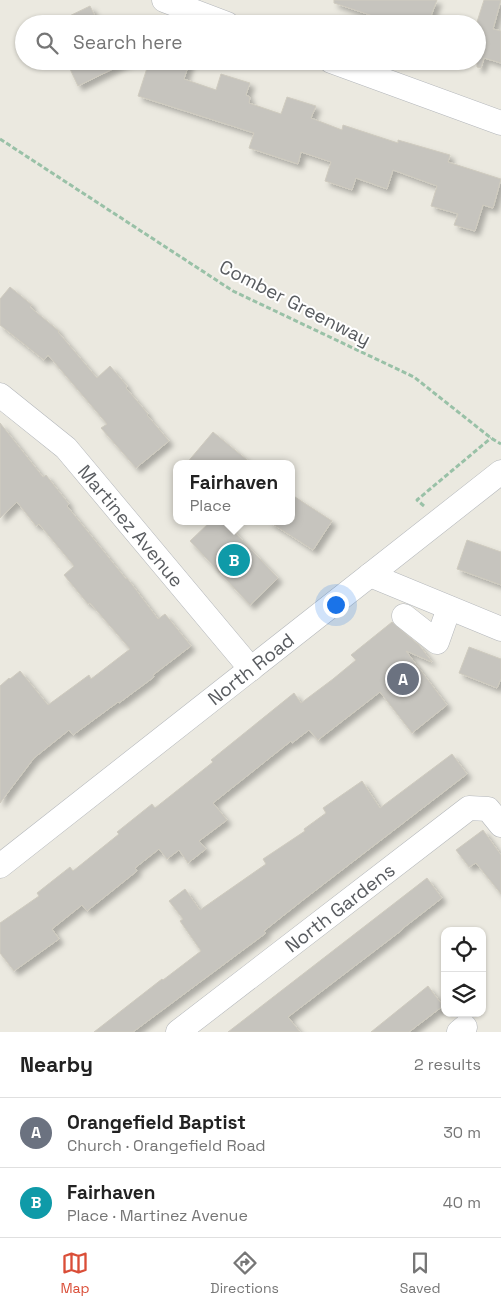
<!DOCTYPE html>
<meta charset="utf-8">
<style>
body{margin:0;font-family:"Space Grotesk",sans-serif;background:#f6f6f6;color:#222}
.controls{position:absolute;right:15px;bottom:15px;display:grid;overflow:hidden;border-radius:10px;box-shadow:0 1px 4px #0004}
.controls button{width:45px;height:45px;display:grid;place-items:center;padding:0;border:0;border-bottom:1px solid #e0e0e0;background:#fff;color:#222;font:25px sans-serif}
.you{position:absolute;left:335px;top:604px;width:18px;height:18px;margin:-12px;border:4px solid #fff;border-radius:50%;background:#1a73e8;box-shadow:0 0 0 8px #1a73e833}
.badge{display:grid;place-items:center;width:32px;height:32px;border-radius:50%;background:#da4e38;color:#fff;font-size:16px;font-weight:700}
.pin{position:absolute;translate:-50% -50%;border:2px solid #fff;box-shadow:0 1px 5px #0006}
.popup{position:absolute;left:173px;top:460px;width:122px;height:65px;box-sizing:border-box;display:grid;place-content:center;border-radius:10px;background:#fff;filter:drop-shadow(0 1px 4px #0005);font-size:16px;white-space:nowrap;color:#767676}
.popup b{font-size:19px;color:#222}
.popup::after{content:'';position:absolute;left:50%;top:100%;margin-left:-10px;border:10px solid transparent;border-top-color:#fff}
.list{margin:0;padding:0;list-style:none}
h2{display:flex;justify-content:space-between;align-items:center;height:65px;margin:0;padding:0 20px;font-size:21px}
h2 small{font-size:16px;font-weight:400;color:#767676}
.list li{display:grid;grid-template-columns:32px 1fr auto;gap:15px;align-items:center;box-sizing:border-box;height:70px;padding:0 20px;border-top:1px solid #e0e0e0}
.list b{display:block;font-size:19px;white-space:nowrap}
.list p{margin:0;font-size:16px;white-space:nowrap;color:#767676}
.list em{font-size:16px;font-style:normal;color:#767676}
.icon{flex:none;width:28px;height:28px;fill:none;stroke:currentColor;stroke-width:2;stroke-linecap:round;stroke-linejoin:round}
.map{position:relative;flex:none;width:501px;height:1032px;overflow:hidden}
.search{position:absolute;background:#fff;box-shadow:0 1px 4px #0004;left:15px;right:15px;top:15px;height:55px;display:flex;align-items:center;gap:12px;box-sizing:border-box;padding:0 18px;border-radius:28px;color:#767676;font-size:19px}
.sheet{height:205px;background:#fff}
nav{display:flex;justify-content:space-around;align-items:center;box-sizing:border-box;height:70px;border-top:1px solid #e0e0e0;background:#fff;font-size:14px;color:#767676}
nav a{display:grid;justify-items:center;gap:2px}
nav .on{color:#da4e38}
.map>svg:first-child{display:block}
.building{fill:#c6c4be;stroke:#cfcbbf;filter:url(#shadow)}
.lines{fill:none;stroke-linecap:round;stroke-linejoin:round}
.minor-casing{stroke:#b3b6ba;stroke-width:25}
.path{stroke:#99c1a7;stroke-width:3;stroke-dasharray:5 2.5;stroke-linecap:butt}
.minor{stroke:#fff;stroke-width:24}
.labels{text-anchor:middle;dominant-baseline:central;stroke-width:4;stroke-linejoin:round;paint-order:stroke}
.street-label{font-size:19px;fill:#595c60;stroke:#fff}
</style>
<div class="map">
<svg width="501" height="1032" viewBox="0 0 501 1032">
<defs>
<filter id="shadow"><feDropShadow dx="4.5" dy="4.5" stdDeviation="2.5" flood-color="#0004"/></filter>
</defs>
<rect width="100%" height="100%" fill="#ebe9e0"/>
<!-- building -->
<g class="building">
<polygon points="334,0 437,0 428,24 384,24 385,20 334,3"/>
<polygon points="484,0 501,0 493,29 501,31 501,63 484,58 481,68 477,67 477,22"/>
<polygon points="90,6 99,24 53,24"/>
<polygon points="86,61 129,61 78,86 70,69"/>
<polygon points="155,61 190,61 184,79 216,90 221,74 250,83 246,95 250,97 249,103 281,114 287,97 316,106 311,118 342,130 343,125 398,143 398,140 450,155 448,162 501,179 493,208 483,205 475,231 454,225 458,214 431,206 437,186 393,170 387,189 356,178 352,190 325,181 331,162 301,152 298,164 249,148 254,133 138,96 148,65 153,67"/>
<polygon points="10,287 32,305 30,307 59,331 58,332 97,378 110,366 127,386 126,388 148,414 147,415 169,441 136,468 101,428 107,424 48,355 44,360 0,325 0,299"/>
<polygon points="0,423 43,477 46,475 57,489 69,504 67,506 126,579 127,578 158,619 165,614 191,646 153,675 154,677 119,703 118,702 73,735 69,730 34,758 0,803 0,686 9,678 10,679 20,671 48,705 89,675 91,679 130,649 90,603 88,604 64,575 74,566 39,524 36,526 17,502 0,518"/>
<polygon points="213,432 252,464 186,464"/>
<polygon points="292,495 332,521 313,550 268,521 292,521"/>
<polygon points="211,521 224,521 278,578 250,605 190,541"/>
<polygon points="467,540 501,552 501,585 457,569"/>
<polygon points="392,622 419,645 432,662 406,651 447,705 412,733 380,692 318,740 309,730 292,743 291,741 213,803 227,820 199,841 206,849 188,863 179,850 167,859 159,849 135,868 137,871 87,911 82,905 52,929 59,939 14,971 0,953 0,923 39,896 37,893 70,867 73,871 119,834 117,832 152,804 155,808 213,762 211,760 294,693 301,703 333,679 356,660 351,655"/>
<polygon points="469,647 501,659 501,679 497,688 459,673"/>
<polygon points="452,754 467,774 303,900 264,931 266,933 133,1032 94,1032 162,979 163,980 201,951 180,921 183,919 169,901 185,889 200,910 266,864 263,859 305,831 304,829 326,813 323,808 362,781 380,808"/>
<polygon points="483,830 501,855 501,894 476,863 469,867 456,850"/>
<polygon points="427,878 442,898 402,929 402,930 288,1017 300,1032 228,1032"/>
<polygon points="428,986 443,1006 409,1032 371,1032"/>
</g>
<g class="lines">
<!-- minor casing -->
<g class="minor-casing">
<g id="minor">
<polyline points="164,0 227,24"/>
<polyline points="331,61 501,123"/>
<path id="s1" d="M0,395L66,448L251,669"/>
<polyline points="370,575 501,629"/>
<polyline points="404,616 437,642 449,608"/>
<path id="s2" d="M0,866L501,472"/>
<path id="s3" d="M178,1032L469,808L488,809L501,825"/>
<polyline points="459,1032 465,1027"/>
</g>
</g>
<!-- path -->
<g class="path">
<polyline points="0,139 233,291 414,377 491,438 501,444"/>
<polyline points="424,506 417,500 491,438"/>
</g>
<!-- minor -->
<use href="#minor" class="minor"/>
</g>
<g class="labels">
<!-- street labels -->
<g class="street-label">
<text transform="translate(295 303) rotate(27)">Comber Greenway</text>
<text stroke="none"><textPath href="#s1" startOffset="186">Martinez Avenue</textPath></text>
<text stroke="none"><textPath href="#s2" startOffset="319">North Road</textPath></text>
<text stroke="none"><textPath href="#s3" startOffset="204">North Gardens</textPath></text>
</g>
</g>
</svg>
<div class="controls">
<button><svg class="icon" aria-label="locate" viewBox="0 0 24 24"><circle cx="12" cy="12" r="6"/><path d="M12 2v4M12 18v4M2 12h4M18 12h4"/></svg></button>
<button><svg class="icon" aria-label="layers" viewBox="0 0 24 24"><path d="M12 4l9 5-9 5-9-5zM3 14l9 5 9-5"/></svg></button>
</div>
<div class="you"></div>
<div class="pin badge" style="left:403px;top:679px;background:#6b7280">A</div>
<div class="pin badge" style="left:234px;top:560px;background:#0f9aa8">B</div>
<div class="popup"><b>Fairhaven</b>Place</div>
<div class="search"><svg class="icon" aria-label="search" viewBox="0 0 24 24"><circle cx="10" cy="10" r="6"/><path d="M15 15l6 6"/></svg>Search here</div>
</div>
<section class="sheet">
<h2>Nearby<small>2 results</small></h2>
<ul class="list">
<li><span class="badge" style="background:#6b7280">A</span><div><b>Orangefield Baptist</b><p>Church · Orangefield Road</p></div><em>30 m</em></li>
<li><span class="badge" style="background:#0f9aa8">B</span><div><b>Fairhaven</b><p>Place · Martinez Avenue</p></div><em>40 m</em></li>
</ul>
</section>
<nav>
<a class="on"><svg class="icon" aria-label="map" viewBox="0 0 24 24"><path d="M3 6l6-2 6 2 6-2v14l-6 2-6-2-6 2zM9 4v14M15 6v14"/></svg>Map</a>
<a><svg class="icon" aria-label="directions" viewBox="0 0 24 24"><path d="M12 3l9 9-9 9-9-9zM9 14v-3h6M13 9l2 2-2 2"/></svg>Directions</a>
<a><svg class="icon" aria-label="saved" viewBox="0 0 24 24"><path d="M7 4h10v16l-5-4-5 4z"/></svg>Saved</a>
</nav>
